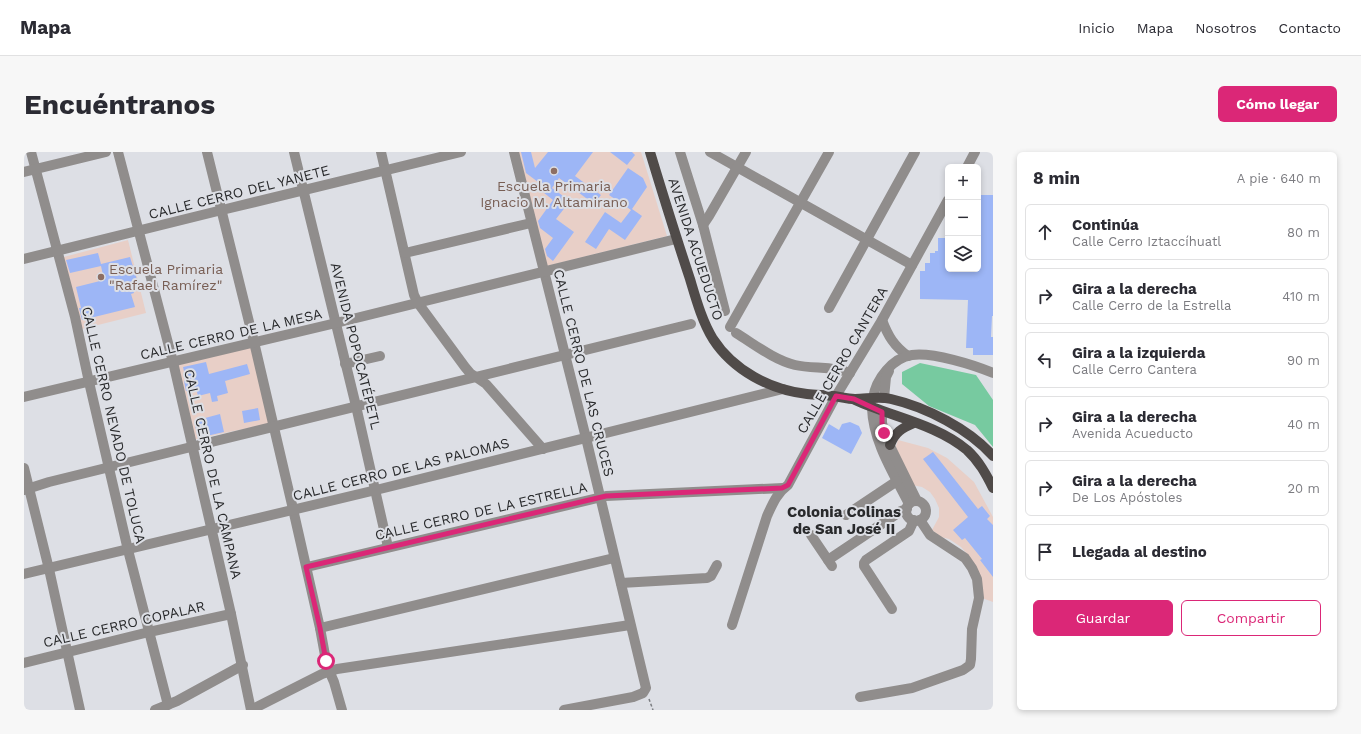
<!DOCTYPE html>
<html lang="es">
<meta charset="utf-8">
<style>
body{margin:0;font-family:"Work Sans",sans-serif;background:#f7f7f7;color:#2b2b33}
.controls{position:absolute;right:12px;top:12px;display:grid;overflow:hidden;border-radius:6px;box-shadow:0 2px 6px #0003}
.controls button{width:36px;height:36px;display:grid;place-items:center;padding:0;border:0;border-bottom:1px solid #e1e1e2;background:#fff;color:#2b2b33;font:20px sans-serif}
.stop{position:absolute;width:12px;height:12px;margin:-9px;border:3px solid #db2777;border-radius:50%;background:#fff}
.stop.end{background:#db2777;border-color:#fff;box-shadow:0 1px 4px #0008}
.list{margin:0;padding:0;list-style:none}
h2{display:flex;justify-content:space-between;align-items:center;height:52px;margin:0;padding:0 16px;font-size:17px}
h2 small{font-size:13px;font-weight:400;color:#7c7c81}
.list li{display:grid;grid-template-columns:26px 1fr auto;gap:12px;align-items:center;box-sizing:border-box;height:56px;margin:0 8px 8px;padding:0 8px;border:1px solid #e1e1e2;border-radius:6px}
.list b{display:block;font-size:15px;white-space:nowrap}
.list p{margin:0;font-size:13px;white-space:nowrap;color:#7c7c81}
.list em{font-size:13px;font-style:normal;color:#7c7c81}
.actions{display:flex;gap:8px;padding:12px 16px}
.actions a{flex:1;padding:9px 0;border:1px solid #db2777;border-radius:6px;text-align:center;font-size:14px;color:#db2777}
.actions .main{background:#db2777;color:#fff}
.icon{flex:none;width:22px;height:22px;fill:none;stroke:currentColor;stroke-width:2;stroke-linecap:round;stroke-linejoin:round}
.map{position:relative;flex:none;width:969px;height:558px;overflow:hidden;border-radius:6px}
header{display:flex;align-items:center;gap:24px;box-sizing:border-box;height:56px;padding:0 20px;background:#fff;border-bottom:1px solid #e1e1e2}
header strong{font-size:19px}
nav{display:flex;gap:22px;margin-inline-start:auto;font-size:14px}
.intro{display:flex;align-items:center;justify-content:space-between;box-sizing:border-box;height:96px;padding:0 24px}
h1{margin:0;font-size:28px}
.button{padding:10px 18px;border-radius:6px;background:#db2777;color:#fff;font-size:14px;font-weight:700}
main{display:flex;gap:24px;padding:0 24px}
aside{flex:1;background:#fff;border-radius:6px;box-shadow:0 2px 6px #0003}
.map>svg:first-child{display:block}
.education{fill:#e8cfc7}
.green{fill:#77caa0}
.building{fill:#9db6f6}
.lines{fill:none;stroke-linecap:round;stroke-linejoin:round}
.path{stroke:#7b7d81;stroke-width:1.5;stroke-dasharray:3 2;stroke-linecap:butt}
.minor{stroke:#908d8c;stroke-width:10}
.major{stroke:#504b49;stroke-width:10}
.route{stroke:#db2777;stroke-width:5}
.education-dot{fill:#8d6e63;stroke:#dddfe5;stroke-width:1.5}
.labels{text-anchor:middle;dominant-baseline:central;stroke-width:4;stroke-linejoin:round;paint-order:stroke}
.education-label{font-size:14px;fill:#785e54;stroke:#dddfe5}
.street-label{font-size:14px;fill:#292a2c;stroke:#dddfe5}
.neighbourhood-label{font-size:15px;font-weight:bold;fill:#292a2c;stroke:#dddfe5}
</style>
<header>
<strong>Mapa</strong>
<nav><a>Inicio</a><a>Mapa</a><a>Nosotros</a><a>Contacto</a></nav>
</header>
<div class="intro"><h1>Encuéntranos</h1><a class="button">Cómo llegar</a></div>
<main>
<div class="map">
<svg width="969" height="558" viewBox="0 0 969 558">
<rect width="100%" height="100%" fill="#dddfe5"/>
<!-- education -->
<g class="education">
<polygon points="491,0 617,0 643,84 519,115"/>
<polygon points="104,88 122,161 54,178 36,106"/>
<polygon points="228,194 247,271 168,288 151,214"/>
<polygon points="874,288 904,296 923,306 950,330 969,365 969,450 958,446 945,404 937,395 925,387 917,385 908,378 915,365 915,356 911,347 906,340 898,335 888,333 872,302 872,294"/>
</g>
<!-- green -->
<polygon class="green" points="896,211 952,223 969,248 969,295 951,273 905,254 878,232 878,220"/>
<!-- building -->
<g class="building">
<polygon points="497,0 507,0 511,16 524,0 569,0 551,24 577,43 570,52 535,26 528,36 546,49 532,67 550,80 529,109 523,104 521,97 529,86 516,76 514,69 529,48 515,37 518,33 502,21"/>
<polygon points="586,0 608,0 611,3 603,13"/>
<polygon points="604,16 619,26 623,35 608,57 618,64 601,88 585,77 572,97 561,90 581,60 597,71 607,58 585,43"/>
<polygon points="954,43 969,43 969,164 968,164 967,185 969,185 969,203 949,203 949,196 942,196 944,148 896,147 896,119 901,119 901,111 906,111 906,101 911,101 911,99 914,99 914,86 924,86 924,117 954,117"/>
<polygon points="74,101 77,112 106,105 115,134 109,136 110,141 107,142 111,155 58,168 55,156 57,156 52,135 80,128 77,114 46,121 42,108"/>
<polygon points="182,210 185,222 223,212 226,222 201,229 204,241 193,244 194,249 188,250 186,241 174,244 172,236 162,239 160,229 162,228 159,215"/>
<polygon points="234,256 236,268 220,271 218,259"/>
<polygon points="196,262 200,280 174,286 170,269"/>
<polygon points="826,270 835,274 838,281 827,302 798,286 805,272 815,278 818,272"/>
<polygon points="909,300 954,357 958,354 966,364 963,367 969,373 969,425 956,408 958,407 941,386 938,388 929,378 944,365 899,307"/>
</g>
<g class="lines">
<!-- path -->
<g class="path">
<polyline points="662,83 671,79"/>
<polyline points="625,547 629,558"/>
</g>
<!-- minor -->
<g class="minor">
<polyline points="7,0 51,165 65,230 104,398 144,553"/>
<polyline points="94,0 149,210 207,462 227,558"/>
<polyline points="183,0 230,190 269,357 296,476 303,514 310,530 318,558"/>
<polyline points="270,0 332,254 364,395"/>
<polyline points="357,0 390,143 394,151 441,215 446,221 462,232 519,297"/>
<polyline points="490,0 562,286 622,536 619,541 609,545 540,558"/>
<polyline points="656,0 679,73 701,159"/>
<polyline points="686,0 888,113"/>
<polyline points="943,15 951,0"/>
<polyline points="0,20 82,0"/>
<polyline points="679,73 685,64 722,0"/>
<polyline points="381,101 507,71"/>
<polyline points="0,107 198,58 437,0"/>
<polyline points="805,156 891,0"/>
<path d="M858,168C864,184 870,194 884,204"/>
<polyline points="706,175 805,0"/>
<path d="M712,181C730,192 750,208 771,213C789,217 809,214 826,221"/>
<polyline points="321,212 356,204"/>
<polyline points="0,245 312,171 652,87"/>
<path d="M849,246C852,227 868,206 888,203C909,200 950,213 969,221"/>
<polyline points="860,246 862,225 865,219"/>
<path d="M848,256C849,290 870,322 885,352"/>
<polyline points="858,260 858,271 862,286 893,349"/>
<polyline points="0,316 25,417 56,558"/>
<polyline points="0,338 25,330 167,295 667,172"/>
<circle cx="892" cy="359" r="10"/>
<polyline points="822,363 873,329"/>
<polyline points="787,383 808,414"/>
<polyline points="804,408 877,359 883,357"/>
<polyline points="283,415 582,344 759,336"/>
<polyline points="0,422 352,338 759,237"/>
<polyline points="597,431 683,426 687,424 693,413"/>
<polyline points="868,457 840,414 840,411 842,408 885,379 890,368"/>
<path d="M708,473L743,364C749,351 753,341 764,333L812,244L858,168L924,48"/>
<polyline points="296,476 590,406"/>
<polyline points="0,511 125,480 207,462"/>
<polyline points="836,545 888,536 939,518 946,513 947,507 948,477 955,446 953,427 948,416 941,406 906,383 896,368"/>
<polyline points="131,558 153,549 219,513"/>
<polyline points="227,558 298,522 313,517 606,473"/>
</g>
<!-- major -->
<g class="major">
<path d="M626,0C639,43 652,85 666,127C672,147 678,169 689,187C709,218 746,238 783,242C792,243 801,243 810,244C817,245 824,247 831,247C843,247 855,244 867,247C902,255 945,277 969,304"/>
<path d="M831,248C868,265 912,272 943,298C955,309 962,322 969,336"/>
<path d="M866,293C871,280 878,276 890,271"/>
</g>
</g>
<g class="lines">
<!-- route -->
<polyline class="route" points="302,509 296,476 282,415 582,344 758,336 764,333 812,244 830,247 858,260 858,271 860,281"/>
</g>
<!-- markers -->
<g class="education-dot">
<circle cx="530" cy="19" r="4"/>
<circle cx="77" cy="125" r="4"/>
</g>
<g class="labels">
<!-- education labels -->
<g class="education-label">
<text x="530" y="34">Escuela Primaria<tspan x="530" dy="16">Ignacio M. Altamirano</tspan></text>
<text x="85" y="117" text-anchor="start">Escuela Primaria<tspan x="85" dy="16">"Rafael Ramírez"</tspan></text>
</g>
<!-- street labels -->
<g class="street-label">
<text transform="translate(215 40) rotate(-14)">CALLE CERRO DEL YANETE</text>
<text transform="translate(672 97) rotate(72)">AVENIDA ACUEDUCTO</text>
<text transform="translate(207 182) rotate(-13)">CALLE CERRO DE LA MESA</text>
<text transform="translate(332 194) rotate(76)">AVENIDA POPOCATÉPETL</text>
<text transform="translate(818 208) rotate(-60)">CALLE CERRO CANTERA</text>
<text transform="translate(560 221) rotate(76)">CALLE CERRO DE LAS CRUCES</text>
<text transform="translate(90 273) rotate(77)">CALLE CERRO NEVADO DE TOLUCA</text>
<text transform="translate(377 317) rotate(-14)">CALLE CERRO DE LAS PALOMAS</text>
<text transform="translate(189 322) rotate(77)">CALLE CERRO DE LA CAMPANA</text>
<text transform="translate(457 359) rotate(-13)">CALLE CERRO DE LA ESTRELLA</text>
<text transform="translate(100 472) rotate(-13)">CALLE CERRO COPALAR</text>
</g>
<!-- neighbourhood labels -->
<g class="neighbourhood-label">
<text x="820" y="360">Colonia Colinas<tspan x="820" dy="17">de San José II</tspan></text>
</g>
</g>
</svg>
<div class="controls">
<button>+</button>
<button>−</button>
<button><svg class="icon" aria-label="layers" viewBox="0 0 24 24"><path d="M12 4l9 5-9 5-9-5zM3 14l9 5 9-5"/></svg></button>
</div>
<div class="stop" style="left:302px;top:509px"></div>
<div class="stop end" style="left:860px;top:281px"></div>
</div>
<aside>
<h2>8 min<small>A pie · 640 m</small></h2>
<ul class="list">
<li><svg class="icon" aria-label="ahead" viewBox="0 0 24 24"><path d="M12 20V5M6 11l6-6 6 6"/></svg><div><b>Continúa</b><p>Calle Cerro Iztaccíhuatl</p></div><em>80 m</em></li>
<li><svg class="icon" aria-label="right" viewBox="0 0 24 24"><path d="M7 20v-9h11M14 6l5 5-5 5"/></svg><div><b>Gira a la derecha</b><p>Calle Cerro de la Estrella</p></div><em>410 m</em></li>
<li><svg class="icon" aria-label="left" viewBox="0 0 24 24"><path d="M17 20v-9H6M10 6l-5 5 5 5"/></svg><div><b>Gira a la izquierda</b><p>Calle Cerro Cantera</p></div><em>90 m</em></li>
<li><svg class="icon" aria-label="right" viewBox="0 0 24 24"><path d="M7 20v-9h11M14 6l5 5-5 5"/></svg><div><b>Gira a la derecha</b><p>Avenida Acueducto</p></div><em>40 m</em></li>
<li><svg class="icon" aria-label="right" viewBox="0 0 24 24"><path d="M7 20v-9h11M14 6l5 5-5 5"/></svg><div><b>Gira a la derecha</b><p>De Los Apóstoles</p></div><em>20 m</em></li>
<li><svg class="icon" aria-label="arrive" viewBox="0 0 24 24"><path d="M6 21V4h12l-3 4 3 4H6"/></svg><div><b>Llegada al destino</b></div></li>
</ul>
<div class="actions"><a class="main">Guardar</a><a>Compartir</a></div>
</aside>
</main>
